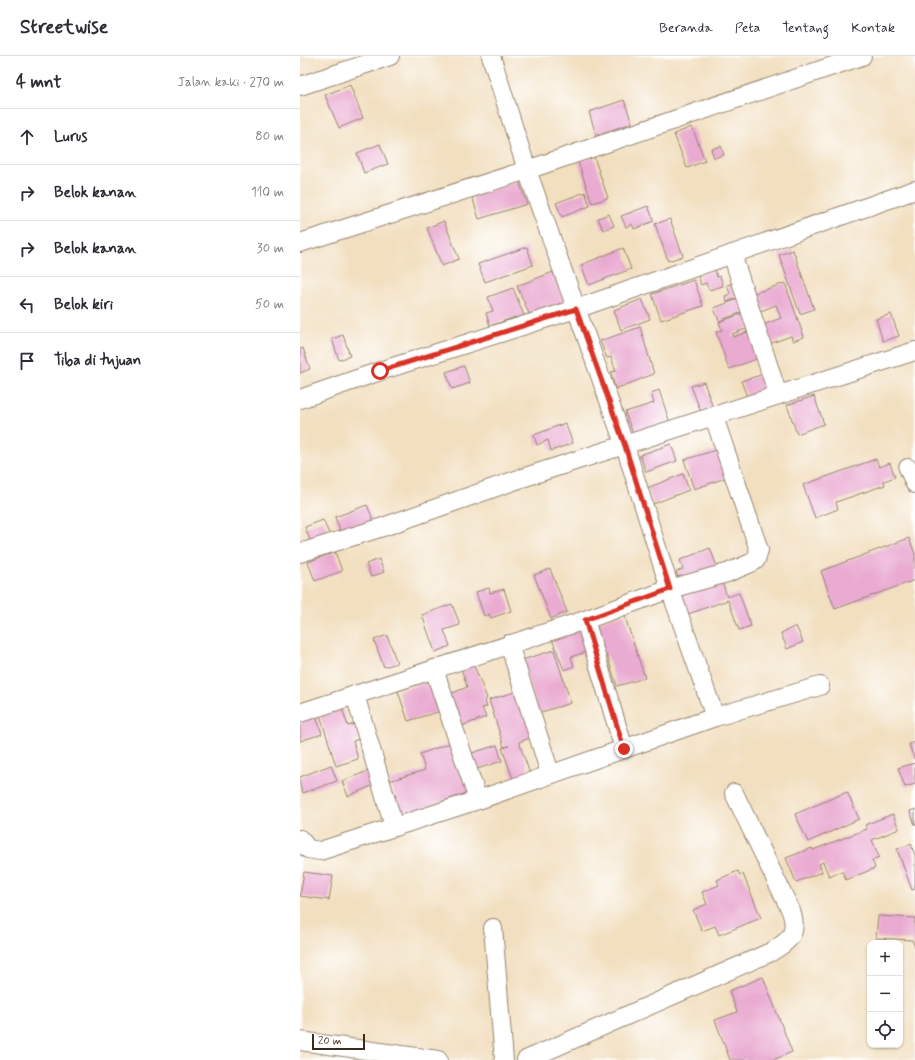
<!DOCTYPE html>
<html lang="id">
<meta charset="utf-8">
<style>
body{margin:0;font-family:Mynerve,sans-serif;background:#f2f2f3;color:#2b2b33}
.controls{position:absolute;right:12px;bottom:12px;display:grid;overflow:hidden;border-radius:8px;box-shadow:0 1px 3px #0004}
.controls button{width:36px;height:36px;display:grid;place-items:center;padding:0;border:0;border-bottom:1px solid #e1e1e2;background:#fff;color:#2b2b33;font:20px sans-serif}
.scale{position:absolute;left:12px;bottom:10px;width:53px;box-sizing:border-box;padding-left:4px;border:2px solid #3b2a1e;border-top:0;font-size:11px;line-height:14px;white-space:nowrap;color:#3b2a1e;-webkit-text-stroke:3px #fff;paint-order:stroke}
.stop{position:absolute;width:12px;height:12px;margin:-9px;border:3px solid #d93025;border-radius:50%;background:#fff}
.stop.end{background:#d93025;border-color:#fff;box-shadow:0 1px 4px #0008}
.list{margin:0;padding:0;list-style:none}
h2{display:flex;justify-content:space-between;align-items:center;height:52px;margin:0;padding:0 16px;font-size:17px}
h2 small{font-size:13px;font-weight:400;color:#7c7c81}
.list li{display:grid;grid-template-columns:26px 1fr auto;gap:12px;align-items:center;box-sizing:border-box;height:56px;padding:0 16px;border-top:1px solid #e1e1e2}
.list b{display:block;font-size:15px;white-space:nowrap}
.list em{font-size:13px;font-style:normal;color:#7c7c81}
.icon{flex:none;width:22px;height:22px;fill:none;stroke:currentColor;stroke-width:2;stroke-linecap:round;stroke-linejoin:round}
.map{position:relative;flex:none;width:615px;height:1004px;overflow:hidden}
header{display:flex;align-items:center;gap:24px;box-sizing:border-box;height:56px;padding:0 20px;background:#fff;border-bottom:1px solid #e1e1e2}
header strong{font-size:19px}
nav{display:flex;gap:22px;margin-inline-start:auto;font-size:14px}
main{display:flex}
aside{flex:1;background:#fff}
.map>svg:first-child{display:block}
.building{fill:#eaabd2}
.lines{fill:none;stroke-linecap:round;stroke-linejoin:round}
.minor-casing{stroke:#96846f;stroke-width:20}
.minor{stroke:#fff;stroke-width:18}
.route{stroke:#d93025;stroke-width:5}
</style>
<header>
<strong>Streetwise</strong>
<nav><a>Beranda</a><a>Peta</a><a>Tentang</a><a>Kontak</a></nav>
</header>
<main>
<aside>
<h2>4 mnt<small>Jalan kaki · 270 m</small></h2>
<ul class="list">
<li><svg class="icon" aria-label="ahead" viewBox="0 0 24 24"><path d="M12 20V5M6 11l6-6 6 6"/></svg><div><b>Lurus</b></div><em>80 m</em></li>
<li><svg class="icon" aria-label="right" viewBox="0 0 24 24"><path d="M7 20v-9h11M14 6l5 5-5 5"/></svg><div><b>Belok kanan</b></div><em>110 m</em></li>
<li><svg class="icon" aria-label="right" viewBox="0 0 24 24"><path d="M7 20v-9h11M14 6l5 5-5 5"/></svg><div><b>Belok kanan</b></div><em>30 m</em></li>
<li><svg class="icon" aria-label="left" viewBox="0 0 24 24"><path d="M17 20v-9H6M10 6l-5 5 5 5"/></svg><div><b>Belok kiri</b></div><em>50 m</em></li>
<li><svg class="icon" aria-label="arrive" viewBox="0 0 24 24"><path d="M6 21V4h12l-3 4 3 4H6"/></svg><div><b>Tiba di tujuan</b></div></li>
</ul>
</aside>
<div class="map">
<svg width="615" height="1004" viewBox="0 0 615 1004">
<rect width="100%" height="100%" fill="#fff"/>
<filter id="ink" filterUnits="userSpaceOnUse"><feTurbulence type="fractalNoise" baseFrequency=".025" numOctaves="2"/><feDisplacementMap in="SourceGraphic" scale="8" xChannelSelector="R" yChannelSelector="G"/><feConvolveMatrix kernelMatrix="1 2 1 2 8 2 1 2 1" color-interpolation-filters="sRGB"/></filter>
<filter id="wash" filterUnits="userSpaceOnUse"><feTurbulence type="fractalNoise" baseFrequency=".012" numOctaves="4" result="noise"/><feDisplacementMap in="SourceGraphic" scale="16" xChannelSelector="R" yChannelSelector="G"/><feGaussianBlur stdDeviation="0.9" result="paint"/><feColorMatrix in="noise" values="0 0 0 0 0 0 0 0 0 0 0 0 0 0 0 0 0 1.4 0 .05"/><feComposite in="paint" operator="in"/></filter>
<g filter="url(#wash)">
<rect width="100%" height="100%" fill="#f2dfc0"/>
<g id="blocks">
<!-- building -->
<g class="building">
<polygon points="50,29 63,62 39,72 25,39"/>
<polygon points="324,44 332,67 296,79 289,56"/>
<polygon points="392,71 405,105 387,112 374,78"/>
<polygon points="80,88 88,108 64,117 57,97"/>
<polygon points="421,90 424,99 414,102 411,93"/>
<polygon points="294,101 308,142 292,147 278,106"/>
<polygon points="219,125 227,148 179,163 172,140"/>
<polygon points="285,136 290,150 262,161 256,147"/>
<polygon points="348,150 354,165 334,173 332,168 326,171 321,160"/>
<polygon points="309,158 314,170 303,174 298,162"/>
<polygon points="370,163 383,200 368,205 355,168"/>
<polygon points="144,165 159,203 142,210 127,172"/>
<polygon points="227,191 233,209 185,226 178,208"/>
<polygon points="323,192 331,213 289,229 281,209"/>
<polygon points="493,194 514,253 500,258 479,199"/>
<polygon points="415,214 417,221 420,220 423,230 409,234 406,227 401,229 398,219"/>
<polygon points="253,216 265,246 230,260 217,230"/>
<polygon points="394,224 403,250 361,264 352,238"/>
<polygon points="437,226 442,240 427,246 425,240 430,238 427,229"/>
<polygon points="485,227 504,281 493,285 491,280 469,288 463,269 481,262 476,249 458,256 452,238"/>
<polygon points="213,232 225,262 216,265 215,261 190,270 186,257 193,255 188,241"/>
<polygon points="443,241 447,254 419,265 414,252"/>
<polygon points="342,243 350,263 321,274 314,254"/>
<polygon points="449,255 454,270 432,278 433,281 453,274 462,301 429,313 416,276 422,274 419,266"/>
<polygon points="591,258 599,280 583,285 576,263"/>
<polygon points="340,271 354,318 315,333 311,316 316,315 311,301 307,302 300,285"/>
<polygon points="43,279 50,300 39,304 32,283"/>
<polygon points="3,292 10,313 0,317 0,293"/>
<polygon points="164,310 170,327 152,333 146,316"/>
<polygon points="467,317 474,334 448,343 441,325"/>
<polygon points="404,326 413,352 401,356 391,330"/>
<polygon points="359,334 370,367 333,378 325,356 354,347 351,337"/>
<polygon points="514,340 524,368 497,378 487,349"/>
<polygon points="265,367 273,387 251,395 248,384 237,389 234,379"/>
<polygon points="371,388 377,405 346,416 340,399"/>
<polygon points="419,393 428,421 394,433 384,404"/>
<polygon points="576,403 579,411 590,407 595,421 584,425 585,429 536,446 538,453 515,462 503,429"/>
<polygon points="383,418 389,434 353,448 347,432"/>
<polygon points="67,449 74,466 41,478 35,461"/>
<polygon points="23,464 30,480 11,487 5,471"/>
<polygon points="609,482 615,498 615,524 535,553 521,515"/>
<polygon points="410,492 418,513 380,527 376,516 383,513 380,504"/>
<polygon points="35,496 42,515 15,525 8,506"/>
<polygon points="79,503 84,516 71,521 66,508"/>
<polygon points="250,513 267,556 251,563 234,519"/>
<polygon points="422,525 427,541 439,537 451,570 439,574 428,544 388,558 382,539"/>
<polygon points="189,532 190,537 204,533 211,555 191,562 189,558 184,560 176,536"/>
<polygon points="152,548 160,569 144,574 150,590 135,596 122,559"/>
<polygon points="324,558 345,622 317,630 307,599 303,601 292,568"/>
<polygon points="496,570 503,586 487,593 481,577"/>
<polygon points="281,571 289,595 271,601 274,610 264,614 252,583"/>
<polygon points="87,579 97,607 84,611 74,584"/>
<polygon points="254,594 271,647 238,657 222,604"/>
<polygon points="173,607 187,642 185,645 187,651 182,652 186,661 161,670 146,640 167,631 161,612"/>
<polygon points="131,624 141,655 108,665 98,635"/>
<polygon points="218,635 233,681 219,686 230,718 213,723 202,692 209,690 204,691 189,644"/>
<polygon points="42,652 48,670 57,667 62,682 53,685 58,703 36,710 20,659"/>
<polygon points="16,660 22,678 0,685 0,666"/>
<polygon points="153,686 172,735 97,762 91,743 96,741 89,725 125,714 120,698"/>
<polygon points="615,686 615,705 609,688"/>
<polygon points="197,689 202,705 174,714 169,698"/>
<polygon points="615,707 615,728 605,731 598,712"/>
<polygon points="31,709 37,725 3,737 0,730 0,721"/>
<polygon points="68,715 74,729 48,740 42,725"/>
<polygon points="547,736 559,763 508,786 495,758"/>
<polygon points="615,753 615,769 610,755"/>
<polygon points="593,758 599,773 572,784 579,801 572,804 575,812 546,824 542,815 529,820 523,806 519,808 522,816 496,826 486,802 512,792 513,794 567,773 565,769"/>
<polygon points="611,788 615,800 615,833 612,834 597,793"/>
<polygon points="438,815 440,819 443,818 461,862 419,879 415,870 402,875 393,854 407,848 402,836 419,829 417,824"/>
<polygon points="4,816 33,820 29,844 0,840"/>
<polygon points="578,860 615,862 615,891 612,884 576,882"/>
<polygon points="463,921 492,996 473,1004 430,1004 415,964 437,956 429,935"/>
</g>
</g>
</g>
<g filter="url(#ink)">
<use href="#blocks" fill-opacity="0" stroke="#96846f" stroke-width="1"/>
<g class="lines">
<!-- minor casing -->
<g class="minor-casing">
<g id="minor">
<polyline points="191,0 227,114 325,390 370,533 415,661"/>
<polyline points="0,30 90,0"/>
<polyline points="0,187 227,114 562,0"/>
<polyline points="432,198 478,339"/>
<polyline points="0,343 80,315 276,253 615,134"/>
<polyline points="608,412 615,428"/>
<polyline points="0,497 83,471 219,423 615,295"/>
<polyline points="285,564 324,693"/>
<polyline points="209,588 250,717"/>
<polyline points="134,613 178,744"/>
<polyline points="55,639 94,771"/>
<polyline points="0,657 285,564 370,533 427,517 451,507 456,504 459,494 414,361"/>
<polyline points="0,783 8,793 20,795 178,744 415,661 520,630"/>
<polyline points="193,872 204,1004"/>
<polyline points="0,985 138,1004"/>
<path d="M226,1004L471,896C489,885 499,878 491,855L434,737"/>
</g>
</g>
<!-- minor -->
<use href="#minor" class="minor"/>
</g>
</g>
<g class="lines" filter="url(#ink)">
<!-- route -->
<polyline class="route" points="80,315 276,253 325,390 370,533 285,564 324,693"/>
</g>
</svg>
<div class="controls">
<button>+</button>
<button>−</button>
<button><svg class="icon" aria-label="locate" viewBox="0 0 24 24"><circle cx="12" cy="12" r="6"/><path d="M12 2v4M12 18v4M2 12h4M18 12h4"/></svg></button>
</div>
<div class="scale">20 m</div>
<div class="stop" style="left:80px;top:315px"></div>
<div class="stop end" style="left:324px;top:693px"></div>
</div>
</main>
